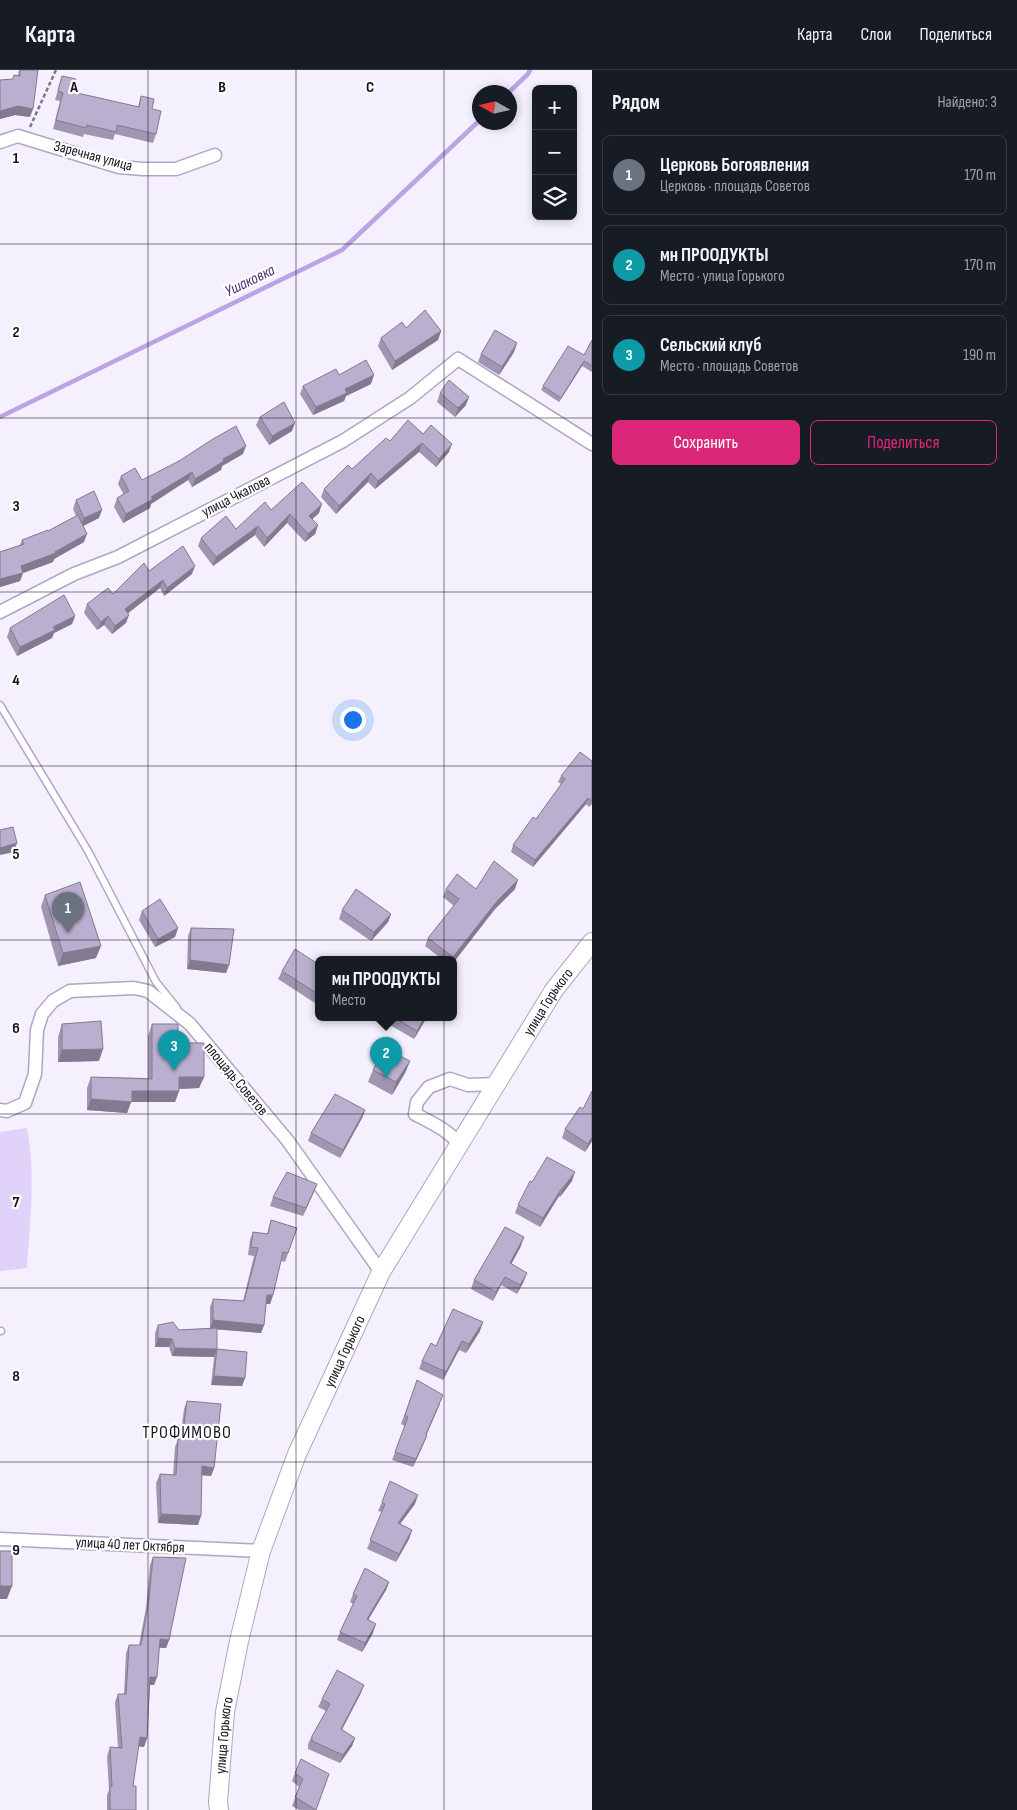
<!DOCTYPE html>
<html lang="ru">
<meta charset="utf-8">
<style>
body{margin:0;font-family:"Sofia Sans Condensed",sans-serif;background:#20242c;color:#f1f3f6}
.controls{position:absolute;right:15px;top:15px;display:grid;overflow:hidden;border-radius:8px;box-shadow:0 2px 8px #0003}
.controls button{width:45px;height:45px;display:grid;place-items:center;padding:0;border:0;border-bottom:1px solid #363941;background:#171b24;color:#f1f3f6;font:25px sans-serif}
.compass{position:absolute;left:472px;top:15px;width:45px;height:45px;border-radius:50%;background:#171b24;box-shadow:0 2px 8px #0003;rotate:278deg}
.you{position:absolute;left:352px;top:649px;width:18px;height:18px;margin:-12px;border:4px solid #fff;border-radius:50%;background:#1a73e8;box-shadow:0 0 0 8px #1a73e833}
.badge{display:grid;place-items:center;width:32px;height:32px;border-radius:50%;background:#db2777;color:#fff;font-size:16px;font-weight:700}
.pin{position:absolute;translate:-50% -41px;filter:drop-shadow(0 1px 2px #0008)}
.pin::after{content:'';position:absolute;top:26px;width:18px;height:15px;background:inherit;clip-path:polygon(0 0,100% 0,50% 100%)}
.popup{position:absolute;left:315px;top:886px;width:142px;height:65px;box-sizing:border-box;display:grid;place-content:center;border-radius:8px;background:#171b24;filter:drop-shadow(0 1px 4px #0005);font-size:16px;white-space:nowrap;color:#9ea1a6}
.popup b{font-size:19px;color:#f1f3f6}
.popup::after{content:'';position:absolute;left:50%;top:100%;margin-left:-10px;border:10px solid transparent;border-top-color:#171b24}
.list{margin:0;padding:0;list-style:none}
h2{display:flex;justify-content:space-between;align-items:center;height:65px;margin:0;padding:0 20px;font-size:21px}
h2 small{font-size:16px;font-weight:400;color:#9ea1a6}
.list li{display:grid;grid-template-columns:32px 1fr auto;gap:15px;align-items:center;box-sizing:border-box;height:80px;margin:0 10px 10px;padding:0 10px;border:1px solid #363941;border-radius:8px}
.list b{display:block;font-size:19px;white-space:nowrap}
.list p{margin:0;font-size:16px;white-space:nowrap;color:#9ea1a6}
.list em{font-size:16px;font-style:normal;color:#9ea1a6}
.actions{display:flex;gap:10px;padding:15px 20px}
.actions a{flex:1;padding:11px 0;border:1px solid #db2777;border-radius:8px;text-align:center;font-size:18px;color:#db2777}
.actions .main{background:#db2777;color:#fff}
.icon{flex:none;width:28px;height:28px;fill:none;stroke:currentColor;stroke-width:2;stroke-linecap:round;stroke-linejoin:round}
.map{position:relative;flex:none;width:592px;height:1740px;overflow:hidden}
header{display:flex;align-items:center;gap:30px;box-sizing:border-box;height:70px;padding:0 25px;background:#171b24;border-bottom:1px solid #363941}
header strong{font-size:24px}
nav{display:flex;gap:28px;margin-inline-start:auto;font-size:18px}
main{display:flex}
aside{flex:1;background:#171b24}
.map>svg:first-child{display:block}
.green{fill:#e0d2f9}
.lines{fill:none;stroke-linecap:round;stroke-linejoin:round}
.stream{stroke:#bca3e6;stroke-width:4.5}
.service-casing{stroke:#b0a5c4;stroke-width:9}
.minor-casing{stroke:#b0a5c4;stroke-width:15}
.secondary-casing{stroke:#b0a5c4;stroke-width:20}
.path{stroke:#7b7783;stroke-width:2.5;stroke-dasharray:4 2.5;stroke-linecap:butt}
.service{stroke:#fff;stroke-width:6}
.minor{stroke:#fff;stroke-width:12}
.secondary{stroke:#fff;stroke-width:18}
.wall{fill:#a096b1}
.shaded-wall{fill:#827a90}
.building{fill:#baafce;stroke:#827a90}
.grid{fill:none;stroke:#17131e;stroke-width:1;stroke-opacity:0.55}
.labels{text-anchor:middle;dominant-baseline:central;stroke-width:4.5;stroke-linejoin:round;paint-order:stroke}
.street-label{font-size:15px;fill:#17131e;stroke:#fff}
.water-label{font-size:16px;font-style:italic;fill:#4d2b78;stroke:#fff}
.quarter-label{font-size:18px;letter-spacing:1px;fill:#17131e;stroke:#fff}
.grid-label{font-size:16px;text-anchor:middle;font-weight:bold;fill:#17131e;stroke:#fff;stroke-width:4.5;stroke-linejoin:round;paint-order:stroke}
</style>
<header>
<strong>Карта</strong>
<nav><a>Карта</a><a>Слои</a><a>Поделиться</a></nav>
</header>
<main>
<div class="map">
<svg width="592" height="1740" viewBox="0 0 592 1740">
<rect width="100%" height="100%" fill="#f5f0fe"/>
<!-- green -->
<path class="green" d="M27,1058C36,1104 30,1152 27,1198L0,1201V1062Z"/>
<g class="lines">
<!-- stream -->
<g class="stream">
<polyline points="509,22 528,4 530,0"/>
<polyline points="0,347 342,180 480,50"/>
</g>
<!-- service casing -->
<g class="service-casing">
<g id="service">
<polyline points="0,635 88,781 156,912 177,938"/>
<polyline points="0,1261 1,1261"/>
</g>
</g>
<!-- minor casing -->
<g class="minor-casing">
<g id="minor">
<polyline points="0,72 18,66 119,97 143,99 176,99 215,85"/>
<polyline points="0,542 74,504 118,487 343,371 410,328 458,289 592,374"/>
<polyline points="0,1040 7,1041 25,1033 35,1004 37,960 42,944 53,931 70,921 134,918 148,921 190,954 288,1071 381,1202"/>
<path d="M460,1075C448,1060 432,1053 415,1044L417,1032L429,1017L450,1009L468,1015L497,1014"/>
<polyline points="0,1469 261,1481"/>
</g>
</g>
<!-- secondary casing -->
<g class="secondary-casing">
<g id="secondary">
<path id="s1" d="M219,1740L218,1732L225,1642L239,1571L261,1481L297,1384L381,1202L554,920L592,872"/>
</g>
</g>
<!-- path -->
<polyline class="path" points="30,57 56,0"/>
<!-- service -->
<use href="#service" class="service"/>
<!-- minor -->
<use href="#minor" class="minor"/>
<!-- secondary -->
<use href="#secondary" class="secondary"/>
</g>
<!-- wall -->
<g class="wall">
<polygon points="19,0 38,0 30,47 15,45 0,49 0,10 13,9 14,5 18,5"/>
<polygon points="62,6 73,22 138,37 141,26 152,39 156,64 153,73 115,64 113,70 84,64 83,67 53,59 60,31 55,30"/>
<polygon points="406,258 441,261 438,270 392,300 378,276 381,268"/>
<polygon points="592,270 592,302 582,296 559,332 541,320 543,316 584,285"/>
<polygon points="517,273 514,282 499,305 478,292 481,284"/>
<polygon points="339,305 371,314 346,326 344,331 313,345 300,324 303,316"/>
<polygon points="440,323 466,335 455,347 437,332"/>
<polygon points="260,347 292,361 269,375 256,355"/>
<polygon points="423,364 449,382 436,397 419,382 375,419 368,412 336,444 321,427 324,419 390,371"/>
<polygon points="243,384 222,396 221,400 192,417 188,410 151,434 150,438 123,453 114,437 117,428 124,425 118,414 121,406 142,410"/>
<polygon points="76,430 99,448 83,456 84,472 54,489 53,492 23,503 20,511 0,517 0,482 20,475 22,470 48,461 76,446 73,439"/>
<polygon points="271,440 319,443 312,449 318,455 315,464 305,472 287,453 264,477 255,465 213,496 198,476 201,468 236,459"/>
<polygon points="149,501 192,504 164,526 160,518 128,543 126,553 112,564 104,555 97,560 84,543 87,534 113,524"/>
<polygon points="75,546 72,554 54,563 52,568 17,586 7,567 10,558"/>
<polygon points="592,691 592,734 589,737 586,734 533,797 511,782 513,775 536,749 561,714 558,712 561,706"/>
<polygon points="446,819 515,819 495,839 454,889 442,889 425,876 428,868 454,836 443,827"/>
<polygon points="45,825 96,888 58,896 41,837"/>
<polygon points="342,840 391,844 388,852 371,871 339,849"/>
<polygon points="142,841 178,858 175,867 155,877 139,850"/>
<polygon points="191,858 229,895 226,903 187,899 188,866"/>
<polygon points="318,894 318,928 315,933 278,909 282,901"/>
<polygon points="393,947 427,947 414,969 390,955"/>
<polygon points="62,954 99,991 58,992 58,967"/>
<polygon points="152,954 178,973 204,1007 199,1018 179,1019 179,1021 175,1032 131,1032 127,1043 87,1040 87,1018 91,1007 148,1008 148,966"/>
<polygon points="410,991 405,1003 392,1025 368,1012 373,1000"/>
<polygon points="583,1039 592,1071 585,1082 562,1068 565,1059"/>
<polygon points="365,1040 362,1048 340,1088 308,1071 311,1063"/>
<polygon points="572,1111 560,1127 559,1126 540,1157 515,1143 518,1135 532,1112"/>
<polygon points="317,1114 303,1146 270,1136 273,1127"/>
<polygon points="271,1150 297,1158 285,1192 281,1191 273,1225 270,1234 266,1234 264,1255 261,1263 217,1259 217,1279 245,1308 242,1316 211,1315 214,1287 172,1286 169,1277 155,1277 155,1263 158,1255 179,1260 210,1258 210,1237 213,1229 243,1231 254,1186 248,1185 250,1170 253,1162 267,1164"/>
<polygon points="521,1176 511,1194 524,1211 517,1224 501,1215 493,1231 471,1219 474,1210"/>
<polygon points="480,1261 466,1283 459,1280 443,1310 419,1299 422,1291 436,1276"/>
<polygon points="417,1310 440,1334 427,1364 424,1373 413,1397 392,1390 405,1356 401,1354"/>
<polygon points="187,1331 214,1398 211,1406 202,1405 198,1455 158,1453 156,1413 160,1404 173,1405 175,1377 178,1369 180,1369 184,1339"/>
<polygon points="382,1432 415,1434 400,1454 412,1460 409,1469 396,1492 367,1479 382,1442 378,1441"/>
<polygon points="153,1487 169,1570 166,1578 159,1578 157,1607 154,1615 150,1615 147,1668 144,1677 138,1676 133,1716 136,1740 107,1740 107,1725 109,1720 107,1686 110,1677 118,1678 115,1632 118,1624 124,1624 126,1583 129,1575 139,1575 146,1538 150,1495"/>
<polygon points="389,1512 386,1520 368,1549 373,1563 362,1582 337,1570 340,1562 353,1534 350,1532 353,1524"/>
<polygon points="361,1623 342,1660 355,1668 352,1676 340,1693 308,1679 308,1674 312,1666 326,1641 318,1637 322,1629"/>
<polygon points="295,1703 329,1704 316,1740 299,1740 292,1736 299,1717 292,1711"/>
</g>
<!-- shaded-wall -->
<g class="shaded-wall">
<polygon points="18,36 33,39 30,47 15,45 0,49 0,41"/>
<polygon points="441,261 438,270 392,300 395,291"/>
<polygon points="517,273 514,282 499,305 502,297"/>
<polygon points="584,291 582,296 559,332 561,328"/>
<polygon points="374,305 371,314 346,326 344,331 313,345 316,337 345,319"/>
<polygon points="469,327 466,335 455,347 458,338"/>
<polygon points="295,353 292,361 269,375 272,366"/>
<polygon points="422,373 419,382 375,419 378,411"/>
<polygon points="452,374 449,382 436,397 439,389"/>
<polygon points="246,376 243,384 222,396 221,400 192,417 195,409 223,389"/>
<polygon points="192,402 188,410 151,434 150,438 123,453 126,444 151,427"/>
<polygon points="371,403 368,412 336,444 339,436"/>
<polygon points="322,434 319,443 306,455 309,446"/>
<polygon points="102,440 99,448 81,457 84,448"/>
<polygon points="290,444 287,453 264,477 267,468"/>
<polygon points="318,455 315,464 305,472 308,464"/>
<polygon points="258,456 255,465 213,496 216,487"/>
<polygon points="87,464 84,472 54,489 53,492 23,503 20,511 0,517 0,509 21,496 55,482"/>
<polygon points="195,496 192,504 164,526 167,518"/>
<polygon points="163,510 160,518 122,548 125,539"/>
<polygon points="129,545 126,553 112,564 115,556"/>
<polygon points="75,546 72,554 54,563 52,568 17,586 20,577 53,557"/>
<polygon points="108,546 104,555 97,560 101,552"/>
<polygon points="588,728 586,734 533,797 535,790"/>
<polygon points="17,773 14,782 0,785 0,778"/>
<polygon points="518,810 515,819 495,839 454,892 454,889 453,889 453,887 498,830"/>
<polygon points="391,844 388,852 371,871 374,862"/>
<polygon points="178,858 175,867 155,877 158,869"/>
<polygon points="101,876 96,888 58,896 63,883"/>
<polygon points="190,890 229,895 226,903 187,899"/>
<polygon points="425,947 427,947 414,969 417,961"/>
<polygon points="103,979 99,991 58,992 62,980"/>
<polygon points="410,991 405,1003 392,1025 396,1012"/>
<polygon points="179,1007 204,1007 199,1018 175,1019"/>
<polygon points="132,1021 179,1021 175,1032 131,1032 127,1043 87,1040 91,1029"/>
<polygon points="365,1040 362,1048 340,1088 343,1080"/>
<polygon points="592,1067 592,1071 585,1082 588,1074"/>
<polygon points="575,1102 572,1111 560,1127 563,1118"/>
<polygon points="317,1114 314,1122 303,1146 306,1138"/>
<polygon points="562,1118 559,1126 540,1157 543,1148"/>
<polygon points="524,1167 521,1176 507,1202 510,1193"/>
<polygon points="527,1203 524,1211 517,1224 520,1215"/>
<polygon points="505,1207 493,1231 496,1222"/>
<polygon points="267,1225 273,1225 270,1234 264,1234"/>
<polygon points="213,1250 264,1255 261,1263 210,1259"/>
<polygon points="483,1252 480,1261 466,1283 469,1274"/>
<polygon points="158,1268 172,1269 169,1277 155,1277"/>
<polygon points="462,1271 459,1280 443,1310 446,1302"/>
<polygon points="175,1278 217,1279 214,1287 172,1286"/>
<polygon points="214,1306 245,1308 242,1316 211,1315"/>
<polygon points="427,1365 424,1373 413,1397 416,1389"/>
<polygon points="202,1396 214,1398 211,1406 199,1405"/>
<polygon points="418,1425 415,1434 394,1462 398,1453"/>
<polygon points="161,1444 201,1446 198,1455 158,1453"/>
<polygon points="412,1460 409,1469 396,1492 399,1484"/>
<polygon points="389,1512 386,1520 364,1557 367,1549"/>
<polygon points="0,1516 12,1516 7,1529 0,1529"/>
<polygon points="376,1554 373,1563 362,1582 365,1573"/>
<polygon points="160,1569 169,1570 166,1578 157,1577"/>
<polygon points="150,1607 157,1607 154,1615 147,1615"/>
<polygon points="364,1615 361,1623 337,1668 341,1659"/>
<polygon points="140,1667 147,1668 144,1677 136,1676"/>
<polygon points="355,1668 352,1676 340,1693 343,1685"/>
</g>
<!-- building -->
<g class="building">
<polygon points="20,0 38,0 33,39 18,36 0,41 0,10 13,9 14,5 20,6"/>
<polygon points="62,6 76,9 73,22 139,37 141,26 154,29 152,39 161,41 156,64 117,55 116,62 87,55 86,58 56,50 63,23 58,21"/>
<polygon points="425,240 441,261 395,291 381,268 402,252 406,258"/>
<polygon points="495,260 517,273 502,297 481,284"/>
<polygon points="592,270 592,296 584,291 561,328 543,316 568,276 584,285"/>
<polygon points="366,290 374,305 345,319 347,323 316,337 303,316 336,299 339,305"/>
<polygon points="449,310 469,327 458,338 440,323"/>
<polygon points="284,332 295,353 272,366 260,347"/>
<polygon points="408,350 423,364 431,355 452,374 439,389 422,373 378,411 371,403 339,436 324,419 348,395 352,399 386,368 390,371"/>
<polygon points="236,356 246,376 223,389 224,391 195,409 192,402 151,427 153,429 126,444 117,428 129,421 121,406 135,398 142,410 179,391 213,369"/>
<polygon points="302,412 322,434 309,446 318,455 308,464 290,444 267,468 258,456 216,487 201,468 226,446 236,459 265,432 271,440"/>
<polygon points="94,421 102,440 84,448 76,430"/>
<polygon points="78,445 87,464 55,482 56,483 21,496 23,503 0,509 0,482 24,474 22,470 48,460 48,461"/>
<polygon points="183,476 195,496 167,518 163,510 125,539 129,545 115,556 108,546 101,552 87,534 108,518 113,524 144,493 149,501"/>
<polygon points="64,525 75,546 53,557 55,560 20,577 10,558"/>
<polygon points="580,682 592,691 592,731 588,728 535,790 513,775 533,747 536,749 565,709 561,706"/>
<polygon points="13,757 17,773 0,778 0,760"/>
<polygon points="494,791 518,810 498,830 453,887 428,868 459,829 446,819 457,804 476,819"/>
<polygon points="80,812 101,876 63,883 45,825"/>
<polygon points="356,819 391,844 374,862 342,840"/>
<polygon points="160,829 178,858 158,869 142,841"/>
<polygon points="191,858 234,859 229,895 190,890"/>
<polygon points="295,879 318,894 318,924 282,901"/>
<polygon points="393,947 425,947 417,961"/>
<polygon points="101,951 103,979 62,980 62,954"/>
<polygon points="152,954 178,954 178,973 204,973 204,1007 179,1007 179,1021 132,1021 132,1032 91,1029 91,1007 152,1009"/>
<polygon points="384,978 410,991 396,1012 373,1000"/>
<polygon points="592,1021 592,1067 588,1074 565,1059 580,1037 583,1039"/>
<polygon points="335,1024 365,1040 343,1080 311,1063"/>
<polygon points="547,1087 575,1102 563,1118 562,1118 543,1148 518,1135 530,1111 532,1112"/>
<polygon points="287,1102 317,1114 306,1138 273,1127"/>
<polygon points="271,1150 297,1158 288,1183 283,1182 273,1225 267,1225 264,1255 213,1250 213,1229 244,1231 258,1178 251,1177 253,1162 268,1164"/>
<polygon points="505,1157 524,1167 510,1193 527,1203 520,1215 505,1207 496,1222 474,1210"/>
<polygon points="453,1239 483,1252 469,1274 462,1271 446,1302 422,1291 431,1273 436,1276"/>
<polygon points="173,1252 179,1260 217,1258 217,1279 175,1278 172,1269 158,1268 158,1255"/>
<polygon points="217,1279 247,1282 245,1308 214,1306"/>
<polygon points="417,1310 443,1325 426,1364 427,1365 416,1389 395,1382 408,1347 405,1345"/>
<polygon points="187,1331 221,1334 214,1398 202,1396 201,1446 161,1444 160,1404 176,1405 178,1369 182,1369"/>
<polygon points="390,1411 418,1425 398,1453 412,1460 399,1484 370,1470 385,1434 382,1432"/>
<rect x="0" y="1481" width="12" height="35"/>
<polygon points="153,1487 186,1488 169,1570 160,1569 157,1607 150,1607 147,1668 140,1667 133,1716 136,1716 136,1740 110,1740 110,1716 112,1716 110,1677 122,1678 118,1624 126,1624 129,1575 141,1575 149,1529"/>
<polygon points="365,1498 389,1512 367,1549 376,1554 365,1573 340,1562 357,1526 353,1524"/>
<polygon points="337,1600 364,1615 341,1659 355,1668 343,1685 312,1671 312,1666 330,1634 322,1629"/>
<polygon points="301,1689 329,1704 316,1740 295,1727 303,1709 295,1703"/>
</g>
<!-- grid -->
<path class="grid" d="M148,0V1740M296,0V1740M444,0V1740M0,174H592M0,348H592M0,522H592M0,696H592M0,870H592M0,1044H592M0,1218H592M0,1392H592M0,1566H592"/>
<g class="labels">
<!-- street labels -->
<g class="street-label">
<text transform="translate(93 86) rotate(15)">Заречная улица</text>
<text transform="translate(236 426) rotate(-27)">улица Чкалова</text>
<text stroke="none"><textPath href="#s1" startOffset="885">улица Горького</textPath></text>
<text transform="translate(236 1009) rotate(50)">площадь Советов</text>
<text stroke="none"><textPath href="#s1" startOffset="480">улица Горького</textPath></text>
<text transform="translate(130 1475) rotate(3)">улица 40 лет Октября</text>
<text stroke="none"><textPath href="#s1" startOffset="75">улица Горького</textPath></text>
</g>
<!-- water labels -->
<g class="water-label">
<text transform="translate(250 211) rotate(-26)">Ушаковка</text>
</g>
<!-- quarter labels -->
<g class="quarter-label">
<text x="187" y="1362">ТРОФИМОВО</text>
</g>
</g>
<g class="grid-label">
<text x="74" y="22">A</text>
<text x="222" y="22">B</text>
<text x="370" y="22">C</text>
<text x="16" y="93">1</text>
<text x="16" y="267">2</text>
<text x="16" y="441">3</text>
<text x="16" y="615">4</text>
<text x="16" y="789">5</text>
<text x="16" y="963">6</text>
<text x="16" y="1137">7</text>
<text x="16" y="1311">8</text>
<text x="16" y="1485">9</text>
</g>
</svg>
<div class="controls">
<button>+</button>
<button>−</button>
<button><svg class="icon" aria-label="layers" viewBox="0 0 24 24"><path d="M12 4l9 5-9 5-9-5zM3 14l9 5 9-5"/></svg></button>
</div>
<svg class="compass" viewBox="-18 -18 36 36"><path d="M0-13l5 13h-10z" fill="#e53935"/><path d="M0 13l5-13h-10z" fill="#9ea1a6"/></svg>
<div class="you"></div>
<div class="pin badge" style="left:68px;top:863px;background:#6b7280">1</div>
<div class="pin badge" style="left:386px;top:1008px;background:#0f9aa8">2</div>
<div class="popup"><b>мн ПРООДУКТЫ</b>Место</div>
<div class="pin badge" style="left:174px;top:1001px;background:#0f9aa8">3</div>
</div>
<aside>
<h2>Рядом<small>Найдено: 3</small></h2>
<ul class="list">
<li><span class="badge" style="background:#6b7280">1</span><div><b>Церковь Богоявления</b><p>Церковь · площадь Советов</p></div><em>170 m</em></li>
<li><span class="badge" style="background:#0f9aa8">2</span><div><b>мн ПРООДУКТЫ</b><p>Место · улица Горького</p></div><em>170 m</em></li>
<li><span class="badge" style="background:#0f9aa8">3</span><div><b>Сельский клуб</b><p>Место · площадь Советов</p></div><em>190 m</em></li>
</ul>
<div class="actions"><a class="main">Сохранить</a><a>Поделиться</a></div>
</aside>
</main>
